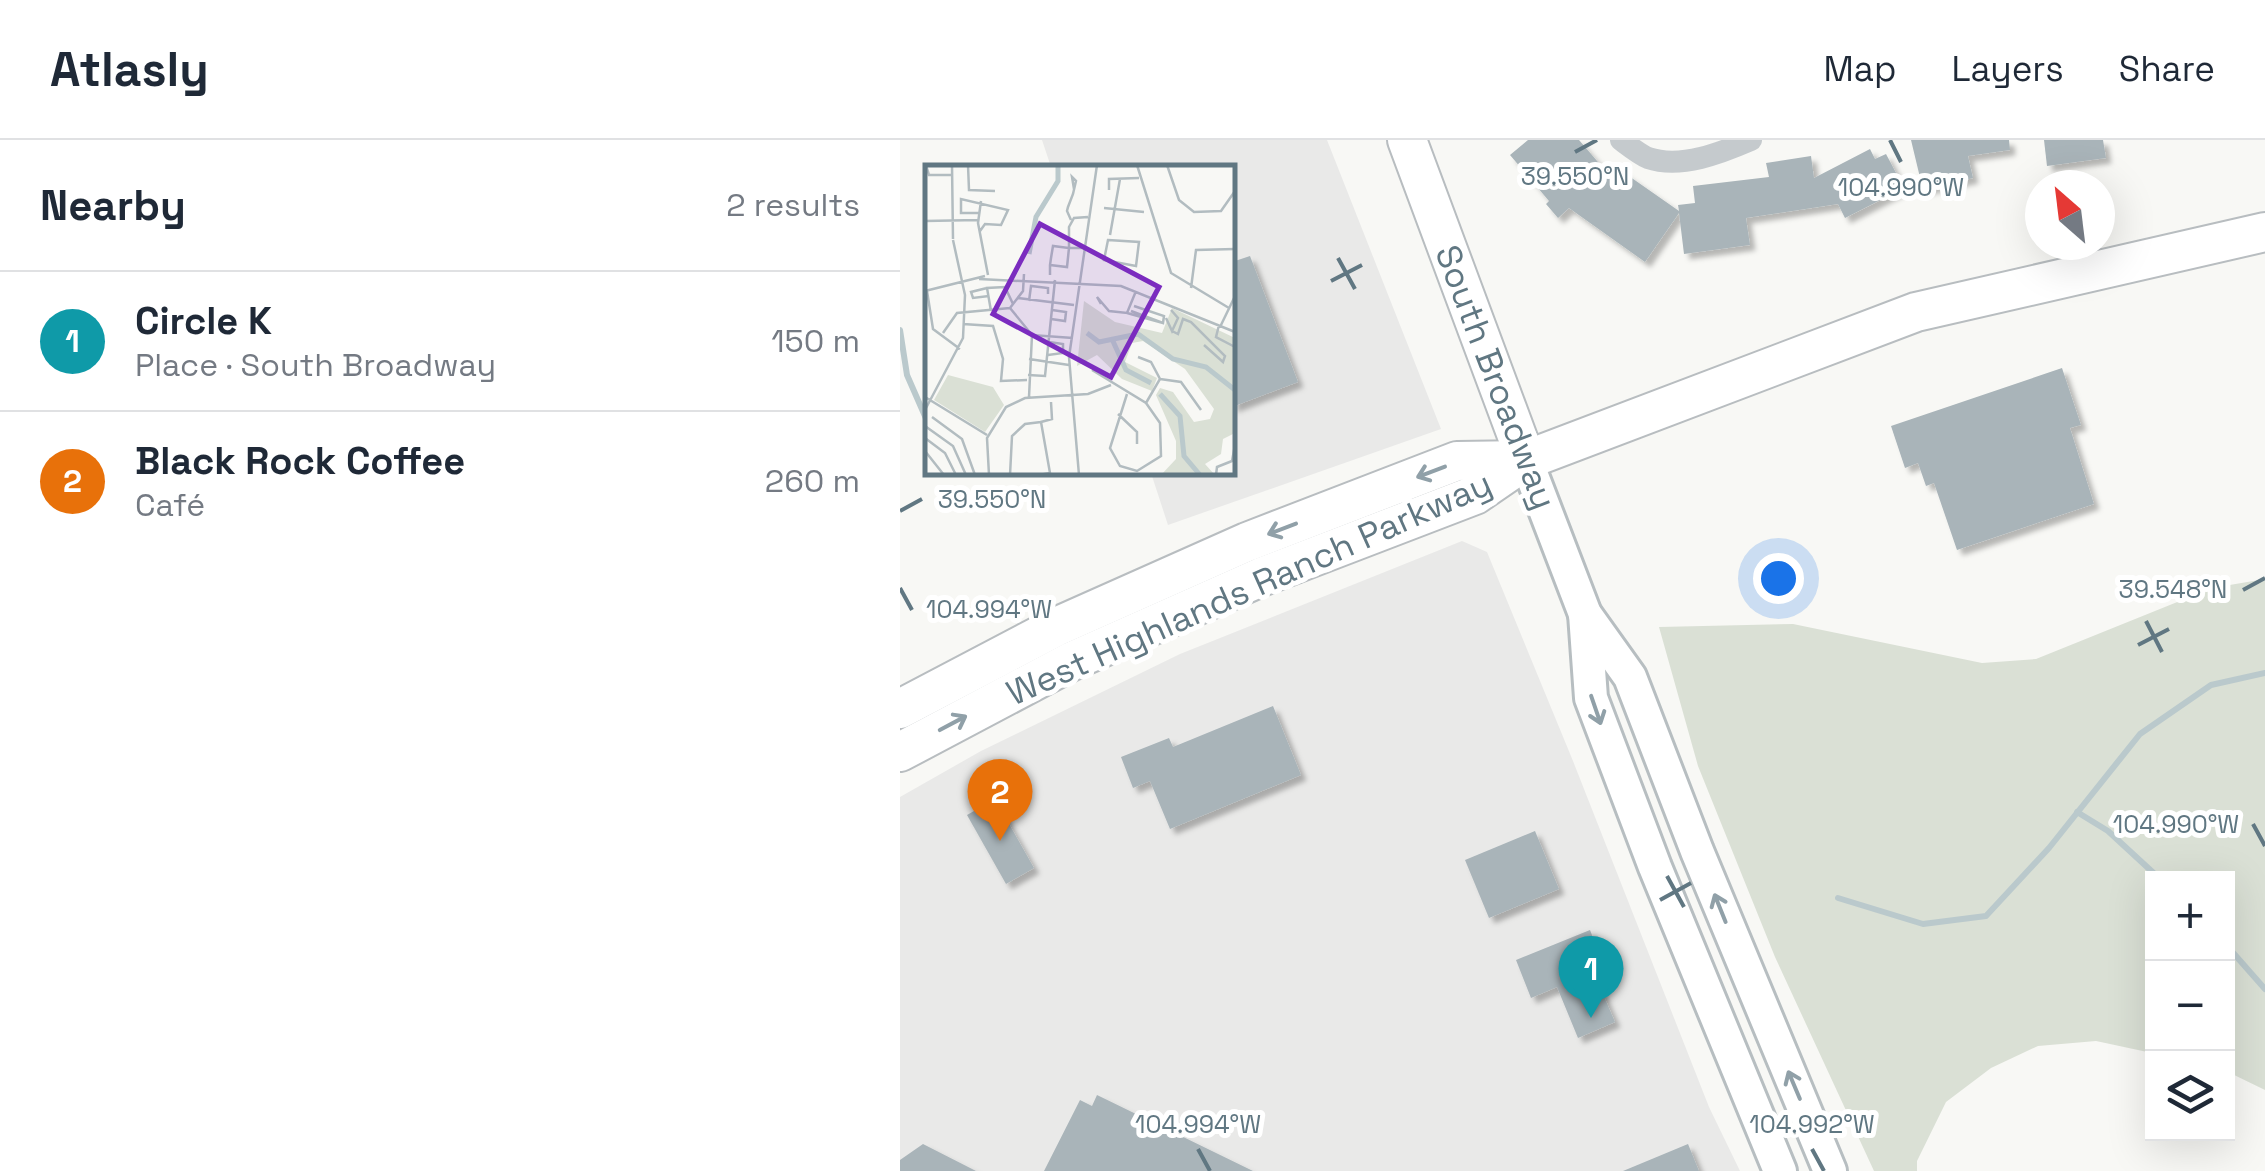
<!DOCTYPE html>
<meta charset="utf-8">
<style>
body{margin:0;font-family:"Space Grotesk",sans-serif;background:#f6f6f7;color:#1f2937}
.controls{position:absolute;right:30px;bottom:30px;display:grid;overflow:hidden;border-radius:0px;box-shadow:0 10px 40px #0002}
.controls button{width:90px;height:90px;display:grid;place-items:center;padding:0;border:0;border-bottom:2px solid #e0e1e3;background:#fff;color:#1f2937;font:50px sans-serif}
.compass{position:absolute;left:1125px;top:30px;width:90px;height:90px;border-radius:50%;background:#fff;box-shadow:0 10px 40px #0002;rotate:332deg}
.you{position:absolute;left:878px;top:438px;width:35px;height:35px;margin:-25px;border:8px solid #fff;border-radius:50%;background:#1a73e8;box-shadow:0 0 0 15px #1a73e833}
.badge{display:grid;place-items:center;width:65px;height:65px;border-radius:50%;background:#b45309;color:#fff;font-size:32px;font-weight:700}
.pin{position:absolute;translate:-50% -82px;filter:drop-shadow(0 2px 5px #0008)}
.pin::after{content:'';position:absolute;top:52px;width:35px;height:30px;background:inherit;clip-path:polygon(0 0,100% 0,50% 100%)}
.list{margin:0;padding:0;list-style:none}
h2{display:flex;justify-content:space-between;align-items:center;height:130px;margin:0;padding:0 40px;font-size:42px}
h2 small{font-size:32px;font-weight:400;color:#747a83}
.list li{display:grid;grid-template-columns:65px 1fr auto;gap:30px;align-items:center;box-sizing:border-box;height:140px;padding:0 40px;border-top:2px solid #e0e1e3}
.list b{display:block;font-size:38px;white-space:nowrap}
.list p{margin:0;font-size:32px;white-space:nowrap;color:#747a83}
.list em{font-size:32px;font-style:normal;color:#747a83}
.icon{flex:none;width:55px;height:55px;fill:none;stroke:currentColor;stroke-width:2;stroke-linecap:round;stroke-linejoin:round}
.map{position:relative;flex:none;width:1365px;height:1031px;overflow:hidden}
header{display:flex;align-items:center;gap:60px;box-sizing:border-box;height:140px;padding:0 50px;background:#fff;border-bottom:2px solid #e0e1e3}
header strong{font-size:48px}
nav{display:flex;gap:55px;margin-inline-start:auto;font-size:35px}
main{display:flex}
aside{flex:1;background:#fff}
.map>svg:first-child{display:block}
.built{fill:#e9e9e8}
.green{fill:#dae0d5}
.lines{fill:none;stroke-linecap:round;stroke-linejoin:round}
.stream{stroke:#bac9cc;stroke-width:6}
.building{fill:#a9b4b9;filter:url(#shadow)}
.secondary-casing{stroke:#b7bec1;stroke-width:38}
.primary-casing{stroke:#b8bdc0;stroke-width:42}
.minor{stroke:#c5cacd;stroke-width:22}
.secondary{stroke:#fff;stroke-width:32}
.primary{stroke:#fff;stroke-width:38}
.oneway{stroke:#90a0a8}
.ticks{fill:none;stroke:#607782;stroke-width:4}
.labels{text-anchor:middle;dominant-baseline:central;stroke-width:10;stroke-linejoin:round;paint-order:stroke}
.street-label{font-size:35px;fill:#607782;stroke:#fff}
.inset-river{fill:none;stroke:#bac9cc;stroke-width:5}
.inset-road{fill:none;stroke:#b2bcc0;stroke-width:2.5}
.view{fill:#7b2cbf;fill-opacity:0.15;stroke:#7b2cbf;stroke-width:5}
.inset-edge{fill:none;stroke:#607782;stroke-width:5}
.ticks-label{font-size:25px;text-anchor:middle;fill:#607782;stroke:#fff;stroke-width:10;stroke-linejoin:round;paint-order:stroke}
</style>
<header>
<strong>Atlasly</strong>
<nav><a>Map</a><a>Layers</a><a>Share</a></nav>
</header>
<main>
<aside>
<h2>Nearby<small>2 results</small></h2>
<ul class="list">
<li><span class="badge" style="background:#0f9aa8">1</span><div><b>Circle K</b><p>Place · South Broadway</p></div><em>150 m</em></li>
<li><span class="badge" style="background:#e8710a">2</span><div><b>Black Rock Coffee</b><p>Café</p></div><em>260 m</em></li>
</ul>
</aside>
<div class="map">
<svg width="1365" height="1031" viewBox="0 0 1365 1031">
<defs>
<filter id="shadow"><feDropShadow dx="5.5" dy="5.5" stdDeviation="2.5" flood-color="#0004"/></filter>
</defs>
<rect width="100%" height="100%" fill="#f8f8f5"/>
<!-- built -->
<g class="built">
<polygon points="142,0 427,0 541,289 268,385 251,333 332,332 332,28 151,27"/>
<polygon points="562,401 587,412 673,621 809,967 840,1031 0,1031 0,657 81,611 280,514"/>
</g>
<!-- green -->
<polygon class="green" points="1365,439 1365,950 1328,932 1328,738 1252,738 1252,913 1196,901 1138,906 1091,928 1046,962 1017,1021 1017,1031 974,1031 875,817 798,626 759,487 893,484 1082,523 1136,519 1312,448"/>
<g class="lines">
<!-- stream -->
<g class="stream">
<polyline points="0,190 7,235 28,283"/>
<polyline points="1177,672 1208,691 1259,738"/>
<polyline points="938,758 1023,784 1086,776 1149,708 1240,594 1311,545 1365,533"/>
<polyline points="1328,807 1365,849"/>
</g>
</g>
<!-- building -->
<g class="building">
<polygon points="628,0 679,0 710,36 716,27 779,71 778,65 795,63 793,46 869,37 866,23 911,16 914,38 970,9 975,19 986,14 1004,48 945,78 938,64 846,78 850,105 784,114 779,73 745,122 669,68 658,78 646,64 649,61 610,15"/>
<polygon points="1011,0 1109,0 1110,10 1068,16 1073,38 1023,50"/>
<polygon points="1144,0 1203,0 1206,18 1147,26"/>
<polygon points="350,116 398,242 332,267 332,122"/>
<polygon points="1162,228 1181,285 1170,288 1194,364 1057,410 1034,343 1026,346 1018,323 1005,328 991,286"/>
<polygon points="373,566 401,635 270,689 250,641 233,648 221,617 269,598 273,607"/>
<polygon points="95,659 134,728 106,744 67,675"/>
<polygon points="635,691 659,749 589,778 565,720"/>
<polygon points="690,790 705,828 694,833 715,882 678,898 657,847 631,858 616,820"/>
<polygon points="197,955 353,1031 144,1031 180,960 192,966"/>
<polygon points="23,1004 76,1031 0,1031 0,1020"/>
<polygon points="788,1004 799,1031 723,1031"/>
</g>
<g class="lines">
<!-- secondary casing -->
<g class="secondary-casing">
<g id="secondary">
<polyline points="626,320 685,474 730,537 797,711 930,1031"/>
<polyline points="685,474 691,558 755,727 880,1031"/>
</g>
</g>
<!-- primary casing -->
<g class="primary-casing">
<g id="primary">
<polyline points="507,0 626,320"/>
<polyline points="0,569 156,487 347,402 557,321 626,320"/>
<polyline points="0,612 172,521 361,437 575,355 626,320 1016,172 1365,92"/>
</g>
</g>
<!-- minor -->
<path class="minor" d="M721,0C729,6 739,14 748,18C781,29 821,13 851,0"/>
<!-- secondary -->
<use href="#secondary" class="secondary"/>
<!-- primary -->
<use href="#primary" class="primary"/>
</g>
<!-- one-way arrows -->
<defs><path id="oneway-shaft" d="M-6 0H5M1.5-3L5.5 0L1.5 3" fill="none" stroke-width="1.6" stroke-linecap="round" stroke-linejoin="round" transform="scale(2.5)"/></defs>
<g class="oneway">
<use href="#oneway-shaft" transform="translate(531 332) rotate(159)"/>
<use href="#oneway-shaft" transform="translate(382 389) rotate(159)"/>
<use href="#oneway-shaft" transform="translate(696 570) rotate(71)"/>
<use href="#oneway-shaft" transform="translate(53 583) rotate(-28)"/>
<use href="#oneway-shaft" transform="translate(820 768) rotate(-112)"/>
<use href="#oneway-shaft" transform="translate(894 945) rotate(-113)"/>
</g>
<!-- ticks -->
<path class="ticks" d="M990,0L1001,22M675,12L697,0M438,118L455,149M431,141L462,125M0,371L22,359M0,448L12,470M1343,450L1365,438M1246,481L1262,512M1238,505L1269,489M1353,684L1365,706M767,736L784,767M760,760L791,743M298,1009L310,1031M912,1009L924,1031"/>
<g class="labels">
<!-- street labels -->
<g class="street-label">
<text transform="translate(596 237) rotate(69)">South Broadway</text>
<text transform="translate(349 448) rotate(-24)">West Highlands Ranch Parkway</text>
</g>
</g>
<!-- overview -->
<g transform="translate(25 25)">
<rect width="310" height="310" fill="#f8f8f5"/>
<path d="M159,136L190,157L237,168L247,143L310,173V268L298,274L296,289L280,299L289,309L236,310L251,294V276L231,230L235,223L248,227L269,257L285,254L289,244L260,204L218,176L207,178L200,197L232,213L227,226L197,214L172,190L152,201ZM23,210L68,222L79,240L60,267L9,235Z" fill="#dae0d5"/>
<path class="inset-river" d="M104,89L111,52L133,16V0M162,168L174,177L213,169L248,194L281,202L310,225M187,174L201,205L226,218M235,229L255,251L259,291L275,310"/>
<path class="inset-road" d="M1,0L4,10H27M27,0L28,74M43,0L44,25L70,26M212,0L246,108L304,143M242,0L254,35L269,47L296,46L310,26M184,25V14L214,13M56,36L53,58L63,110M179,43L219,47M54,48H36V34L83,45L76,60L60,59L55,66M146,55L142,46L143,42L148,29L151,16L147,12L149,24M0,56L53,55M185,70L195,14M183,75L214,77L211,101L179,95ZM159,83H144V62L149,53L163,52M99,109L98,126L85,143L107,170M125,110V100L126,93L128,81L144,83L142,102L125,100M54,114L196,121L310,167M62,123L46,127L48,133L64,131M266,123L271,85L310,84M0,126L60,111M2,126L8,164L35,184M93,133L149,140M104,136L106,121L123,123V129M176,139L172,132L184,146L202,148L211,126M66,146L62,123L80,122L88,139M206,146L238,158L239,151L209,141M202,148L238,158M241,153L247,166L253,153L246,145M126,154L140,156L141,147L127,145M38,159L68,161L78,194L76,216L102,215M294,160L291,172L310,182M296,160L310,131M247,166L253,169L258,154L266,157L300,191L298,197L279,180M18,168L32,148L85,143M123,190L138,188V179L124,177M213,192L226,197L235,214L221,238M104,194L144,200M167,205L221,238L235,258L236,291L212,306L195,301L185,283L202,229M103,210L120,211L130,115M235,214L256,217L276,245M0,232L62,270M104,232L107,170L148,173M0,245L38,173L40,130L28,75M193,249L212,267V279M7,252L37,274L50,310M0,261L28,281L41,310M0,273L20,288L31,310M0,286L19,310M64,310L62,273L81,242L100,233L163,229L186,220M85,310L87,271L100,259L116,257M114,310L125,308L116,257L127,254L126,237M154,310L144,192L172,0M291,310L292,302L307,296L310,280"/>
<path class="view" d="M115,59L234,122L186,212L68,149Z"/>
<rect width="310" height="310" class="inset-edge"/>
</g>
<g class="ticks-label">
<text x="675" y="45">39.550°N</text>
<text x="1001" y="56">104.990°W</text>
<text x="92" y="368">39.550°N</text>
<text x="1273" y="458">39.548°N</text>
<text x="89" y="478">104.994°W</text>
<text x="1276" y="693">104.990°W</text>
<text x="298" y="993">104.994°W</text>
<text x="912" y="993">104.992°W</text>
</g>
</svg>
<div class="controls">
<button>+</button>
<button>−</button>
<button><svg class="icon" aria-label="layers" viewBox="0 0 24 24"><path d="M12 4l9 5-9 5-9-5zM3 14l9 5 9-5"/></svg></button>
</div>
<svg class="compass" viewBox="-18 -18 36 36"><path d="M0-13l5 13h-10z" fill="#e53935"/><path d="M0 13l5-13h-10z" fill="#747a83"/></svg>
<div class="you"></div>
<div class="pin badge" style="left:691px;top:878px;background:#0f9aa8">1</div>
<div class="pin badge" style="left:100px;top:701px;background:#e8710a">2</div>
</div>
</main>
